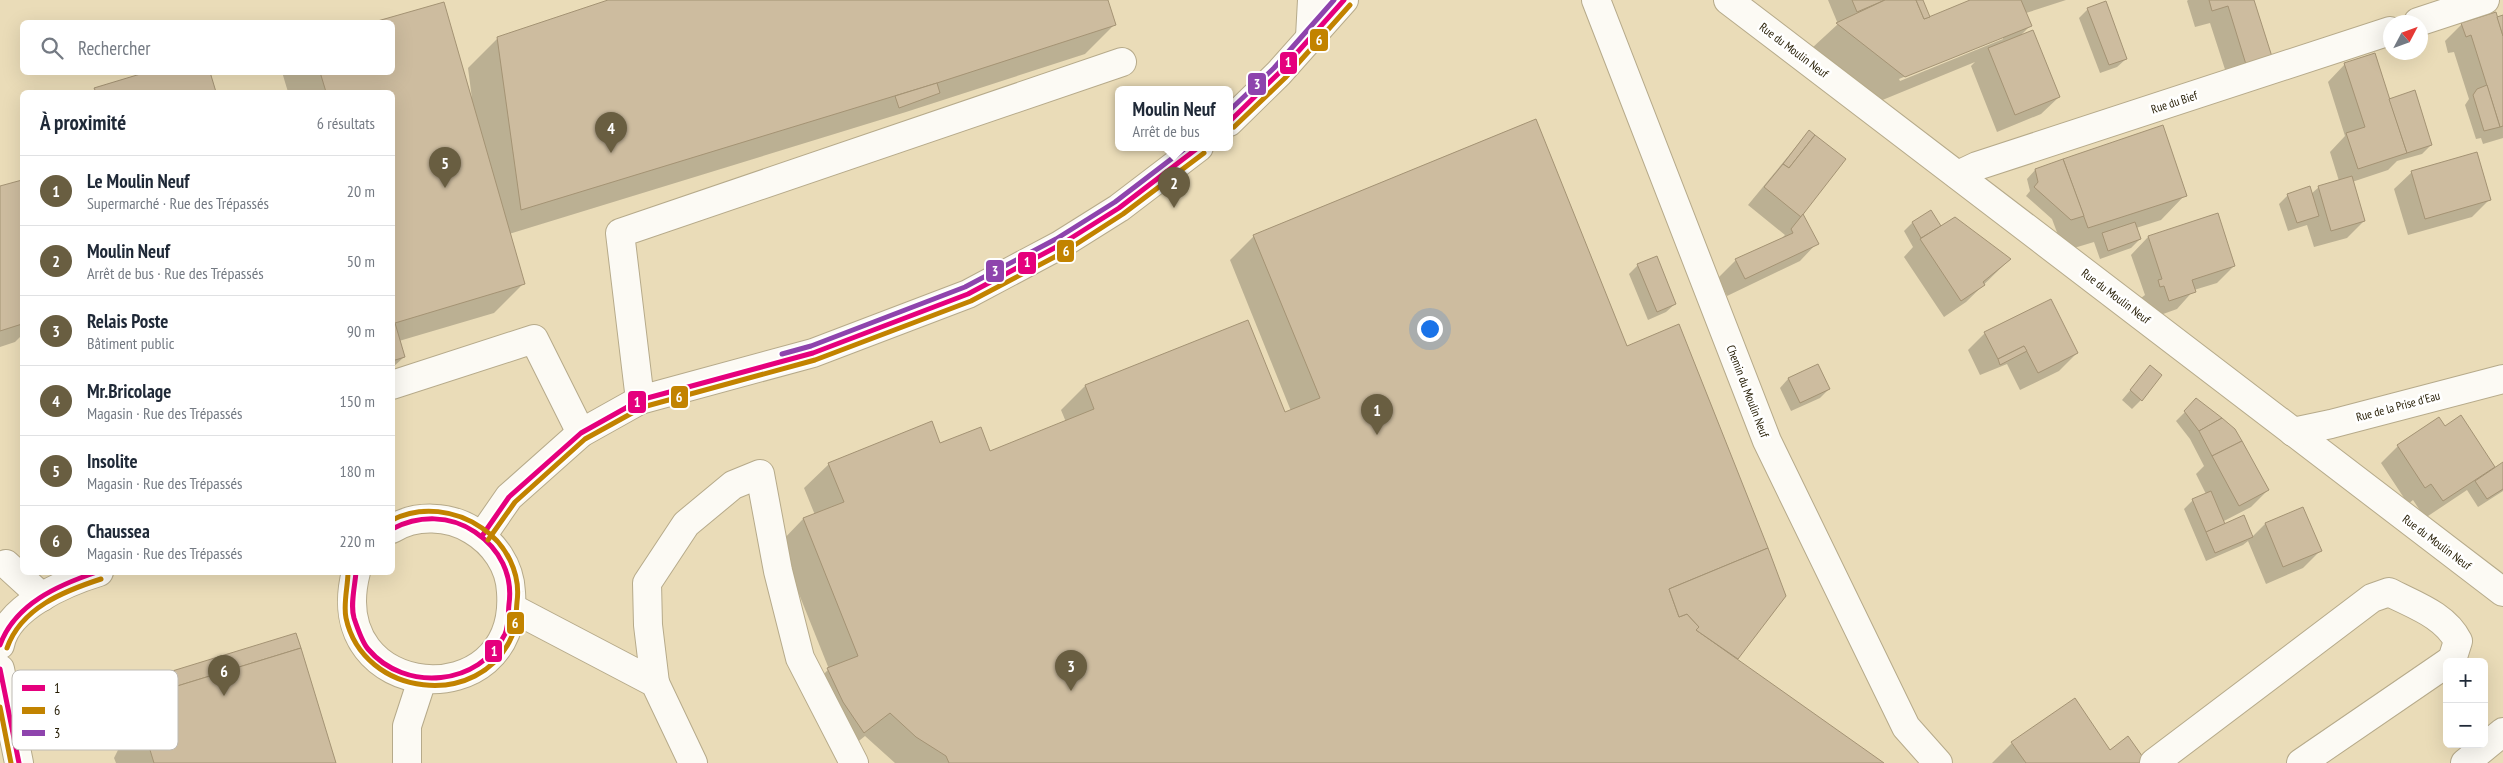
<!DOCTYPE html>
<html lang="fr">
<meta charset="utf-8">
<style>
body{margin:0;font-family:"PT Sans Narrow",sans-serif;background:#f6f6f7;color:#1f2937}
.controls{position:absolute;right:15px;bottom:15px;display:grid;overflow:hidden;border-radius:8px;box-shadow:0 5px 20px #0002}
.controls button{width:45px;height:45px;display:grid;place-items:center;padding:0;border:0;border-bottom:1px solid #e0e1e3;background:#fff;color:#1f2937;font:25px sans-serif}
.compass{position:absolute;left:2383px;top:15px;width:45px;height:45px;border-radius:50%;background:#fff;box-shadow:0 5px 20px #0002;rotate:49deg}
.you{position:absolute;left:1429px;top:328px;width:18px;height:18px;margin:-12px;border:4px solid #fff;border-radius:50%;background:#1a73e8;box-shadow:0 0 0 8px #1a73e833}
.badge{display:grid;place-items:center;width:32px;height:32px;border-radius:50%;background:#695e41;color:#fff;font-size:16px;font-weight:700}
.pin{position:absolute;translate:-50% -41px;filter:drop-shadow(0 1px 2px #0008)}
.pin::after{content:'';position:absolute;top:26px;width:18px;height:15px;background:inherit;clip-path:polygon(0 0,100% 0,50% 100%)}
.popup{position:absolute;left:1115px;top:86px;width:118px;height:65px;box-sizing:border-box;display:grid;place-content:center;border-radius:8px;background:#fff;filter:drop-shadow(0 1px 4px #0005);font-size:16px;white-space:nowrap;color:#747a83}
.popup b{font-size:19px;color:#1f2937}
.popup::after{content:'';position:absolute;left:50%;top:100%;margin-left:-10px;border:10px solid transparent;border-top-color:#fff}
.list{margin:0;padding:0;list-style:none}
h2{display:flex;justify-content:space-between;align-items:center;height:65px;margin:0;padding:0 20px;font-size:21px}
h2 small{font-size:16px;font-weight:400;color:#747a83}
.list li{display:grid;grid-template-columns:32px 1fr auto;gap:15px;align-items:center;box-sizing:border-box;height:70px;padding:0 20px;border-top:1px solid #e0e1e3}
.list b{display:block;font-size:19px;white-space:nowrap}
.list p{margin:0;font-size:16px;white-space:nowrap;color:#747a83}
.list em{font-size:16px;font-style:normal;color:#747a83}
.icon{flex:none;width:28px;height:28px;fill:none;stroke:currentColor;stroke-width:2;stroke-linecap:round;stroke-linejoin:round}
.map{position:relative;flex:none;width:2503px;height:763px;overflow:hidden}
.search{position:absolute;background:#fff;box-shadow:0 5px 20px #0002;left:20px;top:20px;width:375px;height:55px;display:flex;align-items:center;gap:12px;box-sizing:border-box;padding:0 18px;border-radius:8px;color:#747a83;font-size:19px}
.panel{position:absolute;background:#fff;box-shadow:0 5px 20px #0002;left:20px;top:90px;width:375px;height:485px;border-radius:8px}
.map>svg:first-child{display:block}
.shadow{fill:#0003;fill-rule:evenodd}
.building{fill:#cdbc9f;stroke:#a49374}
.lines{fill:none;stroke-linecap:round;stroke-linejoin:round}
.minor-casing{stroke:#b6aa8a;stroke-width:30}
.minor{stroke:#fcfaf4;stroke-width:28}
.bus-1-casing{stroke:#fff;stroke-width:9}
.bus-2-casing{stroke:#fff;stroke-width:9}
.bus-3-casing{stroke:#fff;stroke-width:9}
.bus-1{stroke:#e5007d;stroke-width:5}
.bus-2{stroke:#c28300;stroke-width:5}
.bus-3{stroke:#8e44ad;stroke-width:5}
.labels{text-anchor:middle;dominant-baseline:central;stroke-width:5;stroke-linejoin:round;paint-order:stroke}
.street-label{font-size:12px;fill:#231a01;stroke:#fff}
.key{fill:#fff;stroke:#bdbab3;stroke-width:1}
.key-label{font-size:14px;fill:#231a01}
.line-badge{stroke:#fff;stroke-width:2}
.badge-label{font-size:14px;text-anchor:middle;font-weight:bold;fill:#fff}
</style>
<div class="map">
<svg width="2503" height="763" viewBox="0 0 2503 763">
<rect width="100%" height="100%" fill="#eadcb8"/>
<!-- shadow -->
<g class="shadow">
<polygon points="612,0 1107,0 1115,24 1085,54 906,112 509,234 524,283 494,313 399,341 404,357 392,368 392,92 288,92 282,72 392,72 392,22 379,22 443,4 472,99 468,68 498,38"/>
<path d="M1828,0H1921L1929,18L1973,0H2066L2026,13L2031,25L2019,37L2059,97L2041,114L1997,132L1971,66L1975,62L1880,101L1812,48L1838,24ZM2003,36V39L1900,81L1899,79Z"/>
<polygon points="2188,0 2253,0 2273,63 2231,88 2210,23 2195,27 2187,1"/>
<polygon points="2088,9 2126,59 2117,67 2100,73 2079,18"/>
<polygon points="2503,16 2503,138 2483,144 2481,138 2476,139 2465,105 2469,99 2454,52 2448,53 2445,41 2462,24"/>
<polygon points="2345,64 2389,100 2431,145 2422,154 2397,161 2388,170 2352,182 2364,221 2347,238 2314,247 2307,225 2288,231 2279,204 2288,195 2311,194 2319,187 2339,181 2330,152 2345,136 2328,82"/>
<polygon points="209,72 215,92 91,92 95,89"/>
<polygon points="1809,131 1802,214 1817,243 1800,261 1727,296 1718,278 1735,261 1780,240 1785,235 1748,205"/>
<polygon points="2035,170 2185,195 2161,220 2136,228 2140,239 2131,248 2100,259 2094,242 2064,251 2052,219 2026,196 2030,191 2027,179"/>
<polygon points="2412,172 2489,200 2472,217 2408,235 2394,189"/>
<polygon points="22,181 22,335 15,342 0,347 0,187"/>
<polygon points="2217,215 2234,266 2217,283 2194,290 2177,309 2152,318 2147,303 2143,304 2141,298 2145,295 2131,255 2148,237"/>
<polygon points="1912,223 1941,227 2010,259 1966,302 1944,317 1904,257 1913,247 1904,231"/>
<polygon points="1254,236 1626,347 1784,596 1736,659 1882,763 895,763 865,736 839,757 819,726 804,693 829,669 779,544 803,519 815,515 804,488 829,464 940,445 990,453 1066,422 1061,410 1085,386 1247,321 1285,413 1291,411 1230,260"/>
<polygon points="1638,265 1675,304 1666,312 1648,320 1629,274"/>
<polygon points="1985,333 2077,353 2059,371 2020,390 2007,364 1980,375 1968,350"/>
<polygon points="1817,366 1829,389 1820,398 1791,411 1780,388 1788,379"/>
<polygon points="2150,367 2141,400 2132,409 2122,400"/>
<polygon points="2197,400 2268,490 2251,507 2222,522 2224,526 2252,537 2265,524 2303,508 2320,551 2303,568 2266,584 2248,541 2243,545 2206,561 2184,509 2193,500 2206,494 2196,474 2204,466 2190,439 2176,421"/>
<polygon points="2398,446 2493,467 2489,472 2503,464 2503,491 2478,507 2467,490 2425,518 2413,500 2408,504 2381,463"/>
<polygon points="157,677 334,763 116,763 114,758 132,722 144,710 140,695"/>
<polygon points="2012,743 2109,751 2140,763 1992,763"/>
</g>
<!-- building -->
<g class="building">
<polygon points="608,0 1108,0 1116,25 937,83 521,210 497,37"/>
<polygon points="1852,0 1885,0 1857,12"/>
<polygon points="1885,0 1916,0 1924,19 1970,0 2021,0 2032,26 1905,77 1836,23"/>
<polygon points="1916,0 1923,0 1930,17 1924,19"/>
<polygon points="2209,0 2254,0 2274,63 2248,71 2228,6 2212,11"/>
<polygon points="2106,1 2127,59 2109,65 2087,8"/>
<polygon points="444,2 525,284 395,323 405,357 392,361 392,92 326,92 320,72 392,72 392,22 374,22"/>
<polygon points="2496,12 2503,36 2503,126 2500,127 2471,35 2466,37 2461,23"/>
<polygon points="2503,15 2503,36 2497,17"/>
<polygon points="2033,30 2060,97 2015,115 1988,48"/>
<polygon points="2375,53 2407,153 2358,169 2346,133 2365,127 2344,63"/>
<polygon points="147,72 210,72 216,92 96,92 94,88"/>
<polygon points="937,83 940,93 899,108 895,96"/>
<polygon points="2487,85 2500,127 2484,131 2473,95 2477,89"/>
<polygon points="2415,90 2432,145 2407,153 2389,99"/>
<polygon points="1536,119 1627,346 1679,324 1768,548 1669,589 1679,617 1687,614 1699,627 1696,630 1884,763 949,763 946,756 916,737 890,713 864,733 843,702 827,668 858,656 803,518 844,502 828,463 932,421 940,443 981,427 990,451 1094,409 1085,385 1248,320 1285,412 1320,398 1253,235"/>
<polygon points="2163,125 2187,196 2088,228 2063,159"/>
<polygon points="1809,130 1815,135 1789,168 1783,164"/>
<polygon points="1815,135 1846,159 1801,217 1764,187 1783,164 1789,168"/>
<polygon points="2477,152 2491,200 2425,219 2411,171"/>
<polygon points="2063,159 2084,216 2071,220 2034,187 2038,182 2035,169"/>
<polygon points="2352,176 2365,221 2331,231 2318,186"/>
<polygon points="22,180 22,324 0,331 0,186"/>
<polygon points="2310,186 2319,216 2297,223 2287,194"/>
<polygon points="1931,210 1941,226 1921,238 1912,222"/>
<polygon points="2218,213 2235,266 2192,280 2196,292 2169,301 2164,286 2160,287 2158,280 2162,279 2148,236"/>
<polygon points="1803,214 1819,244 1745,279 1735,259 1793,233 1791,229"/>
<polygon points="1955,217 2011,259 1983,282 1985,285 1961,301 1920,239"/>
<polygon points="2135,222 2141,239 2108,251 2102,233"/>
<polygon points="1657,256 1676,304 1657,312 1637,264"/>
<polygon points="2051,299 2078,353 2038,373 2024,346 1998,359 1984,332"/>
<polygon points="2024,346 2027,351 2000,365 1998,359"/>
<polygon points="1818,364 1830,389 1800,403 1788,378"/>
<polygon points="2150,365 2162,375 2142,401 2130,390"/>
<polygon points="2196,398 2222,418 2199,431 2184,411"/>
<polygon points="2461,415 2495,467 2443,501 2431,484 2425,488 2397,445 2439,417 2445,426"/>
<polygon points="2222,418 2235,429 2242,441 2212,456 2199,431"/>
<polygon points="2242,441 2269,490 2239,506 2212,456"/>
<polygon points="2503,462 2503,489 2487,499 2475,481"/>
<polygon points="2211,491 2225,524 2206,532 2192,499"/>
<polygon points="2303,507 2322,551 2283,567 2265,523"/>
<polygon points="2244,515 2253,537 2215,553 2206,532"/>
<polygon points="1768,548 1786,596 1738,659 1696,630 1699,627 1687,614 1679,617 1669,589"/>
<polygon points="296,633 301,648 161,691 156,676"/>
<polygon points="301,648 336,763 154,763 143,727 161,691"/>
<polygon points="2075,698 2110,750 2128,736 2145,760 2141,763 2026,763 2011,742"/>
</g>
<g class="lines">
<!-- minor casing -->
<g class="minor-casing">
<g id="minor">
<polyline points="1596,0 1767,441 1906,727 1938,763"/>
<polyline points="1728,0 2503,592"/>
<polyline points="2418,22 2485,0"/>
<polyline points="1310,37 1312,0"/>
<polyline points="1229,122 1279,73 1344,0"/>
<polyline points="1958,175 1977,166 2390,31"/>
<polyline points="392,385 534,339 581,433"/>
<polyline points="640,400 620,233 1122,62"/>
<polyline points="2293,432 2331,424 2503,379"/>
<polyline points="482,536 509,497 581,433 640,400 813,353 968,294 1060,245 1119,208 1199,147"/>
<polyline points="6,564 42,597"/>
<path d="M356,572C322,704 520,718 511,592C510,566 494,543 472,530C449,516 416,514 392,529"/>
<polyline points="512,608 655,683 693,763"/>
<path d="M0,645C7,607 66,582 99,572"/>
<polyline points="0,669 19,763"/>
<polyline points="655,683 648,625 647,583 686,524 733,485 760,474 778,571 800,658 854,763"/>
<polyline points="407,763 407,726 422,680"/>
<path d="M2154,763L2372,598L2389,592C2414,605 2445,615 2458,641L2452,660L2449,662"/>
<polyline points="2301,763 2447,663"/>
<polyline points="2465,763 2503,732"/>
</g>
</g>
<!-- minor -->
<use href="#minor" class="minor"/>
<!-- bus-1 casing -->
<g class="bus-1-casing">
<g id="bus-1">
<polyline points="1229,122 1279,73 1344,0"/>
<polyline points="482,536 509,497 581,433 640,400 813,353 968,294 1060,245 1119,208 1199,147"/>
<path d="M356,572C355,586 350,605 354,618C357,627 362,642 368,649C405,693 480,686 505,634C509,625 508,613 509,604C513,575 500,549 475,532C450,515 419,515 392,529"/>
<path d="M0,645C15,604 58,585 97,572"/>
<polyline points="0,669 19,763"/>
</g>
</g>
<!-- bus-2 casing -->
<g class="bus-2-casing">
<g id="bus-2">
<polyline points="1234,127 1285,78 1350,5"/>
<polyline points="488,540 515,502 585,439 643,407 815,360 971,301 1064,252 1123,214 1204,153"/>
<path d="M348,572C348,586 343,604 346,618C363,697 480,711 512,636C516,627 516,613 517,602C521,573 506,544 482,528C456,510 421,505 392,520"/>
<path d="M7,648C21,608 64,591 101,579"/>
<polyline points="0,707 11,763"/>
</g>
</g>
<!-- bus-3 casing -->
<g class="bus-3-casing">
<g id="bus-3">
<polyline points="1229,111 1274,68 1334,0"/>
<polyline points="782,354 811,346 965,287 1056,239 1115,202 1187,147"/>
</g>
</g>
<!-- bus-1 -->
<use href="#bus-1" class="bus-1"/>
<!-- bus-2 -->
<use href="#bus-2" class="bus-2"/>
<!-- bus-3 -->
<use href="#bus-3" class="bus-3"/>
</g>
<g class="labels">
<!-- street labels -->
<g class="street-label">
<text transform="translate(1794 50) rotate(37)">Rue du Moulin Neuf</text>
<text transform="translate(2174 102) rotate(-18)">Rue du Bief</text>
<text transform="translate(2116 296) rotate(37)">Rue du Moulin Neuf</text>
<text transform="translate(1748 391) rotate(69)">Chemin du Moulin Neuf</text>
<text transform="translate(2398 406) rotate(-15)">Rue de la Prise d'Eau</text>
<text transform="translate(2437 542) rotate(37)">Rue du Moulin Neuf</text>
</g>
</g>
<!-- legend -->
<rect x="12" y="670" width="166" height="80" rx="8" class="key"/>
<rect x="22" y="685" width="23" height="6" fill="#e5007d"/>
<rect x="22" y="707" width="23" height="7" fill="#c28300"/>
<rect x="22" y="730" width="23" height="6" fill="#8e44ad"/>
<g class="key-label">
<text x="54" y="693">1</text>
<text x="54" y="715">6</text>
<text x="54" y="738">3</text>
</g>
<g class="line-badge">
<rect x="1309" y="28" width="20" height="24" rx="5" fill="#c28300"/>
<rect x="1279" y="51" width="19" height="24" rx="5" fill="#e5007d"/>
<rect x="1247" y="72" width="20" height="24" rx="5" fill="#8e44ad"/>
<rect x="1056" y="239" width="19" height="24" rx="5" fill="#c28300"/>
<rect x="1017" y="251" width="20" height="24" rx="5" fill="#e5007d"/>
<rect x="985" y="259" width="20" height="24" rx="5" fill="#8e44ad"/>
<rect x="670" y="385" width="19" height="24" rx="5" fill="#c28300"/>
<rect x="627" y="390" width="20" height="24" rx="5" fill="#e5007d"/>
<rect x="506" y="611" width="19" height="24" rx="5" fill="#c28300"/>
<rect x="484" y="639" width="19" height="24" rx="5" fill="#e5007d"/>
</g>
<g class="badge-label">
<text x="1319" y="45">6</text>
<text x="1288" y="67">1</text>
<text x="1257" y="89">3</text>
<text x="1066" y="256">6</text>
<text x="1027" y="267">1</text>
<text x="995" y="276">3</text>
<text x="679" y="402">6</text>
<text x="637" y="407">1</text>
<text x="515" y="628">6</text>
<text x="494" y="656">1</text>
</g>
</svg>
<div class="controls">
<button>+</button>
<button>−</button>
</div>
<svg class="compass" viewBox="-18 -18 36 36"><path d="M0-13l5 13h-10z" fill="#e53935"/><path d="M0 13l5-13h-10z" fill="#747a83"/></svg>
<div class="you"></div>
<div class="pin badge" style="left:1377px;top:435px">1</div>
<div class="pin badge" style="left:1174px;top:208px">2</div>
<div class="popup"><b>Moulin Neuf</b>Arrêt de bus</div>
<div class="pin badge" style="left:1071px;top:691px">3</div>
<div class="pin badge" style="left:611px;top:153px">4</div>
<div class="pin badge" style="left:445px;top:188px">5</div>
<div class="pin badge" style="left:224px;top:696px">6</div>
<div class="search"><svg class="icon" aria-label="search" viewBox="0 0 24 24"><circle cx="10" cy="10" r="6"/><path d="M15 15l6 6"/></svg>Rechercher</div>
<section class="panel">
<h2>À proximité<small>6 résultats</small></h2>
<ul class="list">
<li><span class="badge">1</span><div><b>Le Moulin Neuf</b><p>Supermarché · Rue des Trépassés</p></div><em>20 m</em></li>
<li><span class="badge">2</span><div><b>Moulin Neuf</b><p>Arrêt de bus · Rue des Trépassés</p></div><em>50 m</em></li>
<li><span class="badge">3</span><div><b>Relais Poste</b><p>Bâtiment public</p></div><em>90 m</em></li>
<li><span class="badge">4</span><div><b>Mr.Bricolage</b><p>Magasin · Rue des Trépassés</p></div><em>150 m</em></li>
<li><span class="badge">5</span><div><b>Insolite</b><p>Magasin · Rue des Trépassés</p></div><em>180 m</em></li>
<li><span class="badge">6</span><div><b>Chaussea</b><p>Magasin · Rue des Trépassés</p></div><em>220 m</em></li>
</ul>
</section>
</div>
